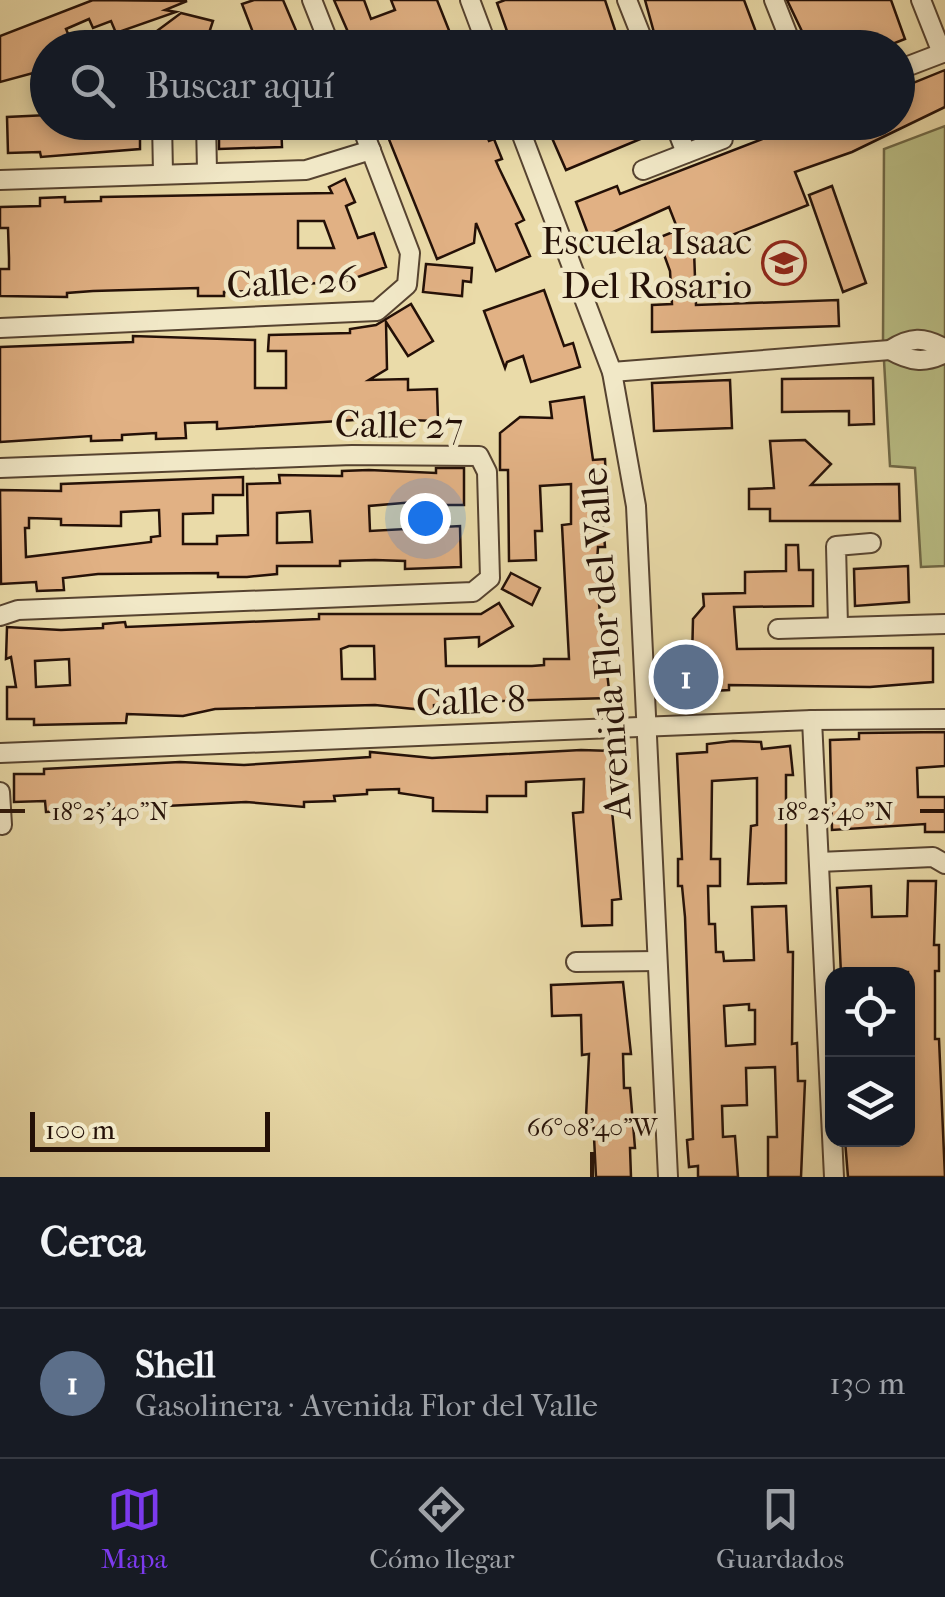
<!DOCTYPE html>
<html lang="es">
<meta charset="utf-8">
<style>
body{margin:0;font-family:"IM FELL French Canon",serif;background:#242831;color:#f1f3f6}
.controls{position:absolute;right:30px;bottom:30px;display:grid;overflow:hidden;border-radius:20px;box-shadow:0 5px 15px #0003}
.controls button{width:90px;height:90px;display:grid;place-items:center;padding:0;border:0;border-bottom:2px solid #363941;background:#171b24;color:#f1f3f6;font:50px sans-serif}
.scale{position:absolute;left:30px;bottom:25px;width:240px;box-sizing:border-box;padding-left:10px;border:5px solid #241007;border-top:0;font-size:28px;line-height:35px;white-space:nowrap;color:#241007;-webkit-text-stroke:8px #f1e8c7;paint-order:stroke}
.you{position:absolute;left:425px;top:518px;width:35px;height:35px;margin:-25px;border:8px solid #fff;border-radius:50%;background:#1a73e8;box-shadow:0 0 0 15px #1a73e833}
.badge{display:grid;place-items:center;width:65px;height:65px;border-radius:50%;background:#7c3aed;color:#fff;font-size:32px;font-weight:700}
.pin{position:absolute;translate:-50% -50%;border:5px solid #fff;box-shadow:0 2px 10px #0006}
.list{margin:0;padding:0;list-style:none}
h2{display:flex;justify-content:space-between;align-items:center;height:130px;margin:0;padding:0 40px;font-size:42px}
h2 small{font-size:32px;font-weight:400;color:#9ea1a6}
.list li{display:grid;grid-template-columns:65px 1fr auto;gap:30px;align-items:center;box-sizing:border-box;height:150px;padding:0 40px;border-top:2px solid #363941}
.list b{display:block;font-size:38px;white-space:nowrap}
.list p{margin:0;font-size:32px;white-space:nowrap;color:#9ea1a6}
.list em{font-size:32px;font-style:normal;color:#9ea1a6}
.icon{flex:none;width:55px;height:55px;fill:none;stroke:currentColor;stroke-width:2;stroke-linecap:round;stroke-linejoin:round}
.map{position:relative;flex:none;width:945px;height:1177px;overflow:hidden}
.search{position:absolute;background:#171b24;box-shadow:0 5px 15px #0003;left:30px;right:30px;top:30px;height:110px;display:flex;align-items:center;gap:25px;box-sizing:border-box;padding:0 35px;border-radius:55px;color:#9ea1a6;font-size:38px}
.sheet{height:280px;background:#171b24}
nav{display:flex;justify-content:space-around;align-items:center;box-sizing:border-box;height:140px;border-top:2px solid #363941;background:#171b24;font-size:28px;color:#9ea1a6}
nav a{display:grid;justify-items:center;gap:5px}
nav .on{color:#7c3aed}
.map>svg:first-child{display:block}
.green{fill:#babf86;stroke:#6f6846;stroke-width:2.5}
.building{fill:#e1b184;stroke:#241007;stroke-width:2.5;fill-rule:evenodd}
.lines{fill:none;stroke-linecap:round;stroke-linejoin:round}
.minor-casing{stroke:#564330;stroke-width:22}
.minor{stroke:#f1e8c7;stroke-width:18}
.ticks{fill:none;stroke:#241007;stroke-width:4}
.labels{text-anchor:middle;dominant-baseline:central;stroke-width:9;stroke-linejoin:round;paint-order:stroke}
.poi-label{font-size:38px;fill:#241007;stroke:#f1e8c7;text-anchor:end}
.street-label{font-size:38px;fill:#241007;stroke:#f1e8c7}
.ticks-label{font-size:25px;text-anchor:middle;fill:#241007;stroke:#f1e8c7;stroke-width:9;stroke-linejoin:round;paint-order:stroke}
</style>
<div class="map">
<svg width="945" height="1177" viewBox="0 0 945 1177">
<rect width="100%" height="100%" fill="#eadba9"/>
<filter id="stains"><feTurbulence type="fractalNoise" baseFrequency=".002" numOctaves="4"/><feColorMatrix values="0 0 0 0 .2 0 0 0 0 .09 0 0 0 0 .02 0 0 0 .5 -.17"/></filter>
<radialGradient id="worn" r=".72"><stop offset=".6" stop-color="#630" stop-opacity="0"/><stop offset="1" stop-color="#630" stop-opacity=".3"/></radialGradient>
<!-- green -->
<polygon class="green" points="945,126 945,566 921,567 915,468 890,466 883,343 884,149"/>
<!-- building -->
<g class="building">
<polygon points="93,0 187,1 165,10 176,12 116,33 111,21 93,28 89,19 66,29 74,48 48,48 48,69 0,82 0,36"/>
<polygon points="254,0 283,0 301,42 288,48 259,48 242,4"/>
<polygon points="334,0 364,0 371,19 395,10 391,0 437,0 456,48 419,48 413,34 377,48 355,48"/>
<polygon points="505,0 605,0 621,48 569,48 565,39 541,48 513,48 497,3"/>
<polygon points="645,0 744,0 762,48 667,48 661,33 655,36"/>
<polygon points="787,0 891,0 905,39 882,48 810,48"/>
<polygon points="181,13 213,21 208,36 221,48 134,48"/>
<polygon points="945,70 945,107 852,152 795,172 808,205 694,250 696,305 838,300 839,326 652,332 652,305 672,304 670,271 658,238 678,230 669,207 591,242 576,202 617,186 620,194 783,131 781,127 791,122 898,122 898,89"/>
<polygon points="48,115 48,122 130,122 131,136 140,136 140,149 41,157 40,152 8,153 7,117"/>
<polygon points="219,122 281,122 282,147 219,149"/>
<polygon points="382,122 481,122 489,141 494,139 502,159 496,161 499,168 524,220 516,224 530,256 496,271 476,223 474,243 437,259"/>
<polygon points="545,122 646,122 650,135 566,170"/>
<path d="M345,179L355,202L346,206L358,238L374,233L386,267L344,282L253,286V291L224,292V296H198V288L93,291L67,293V297L0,296V269H9V258L8,228H0V207L40,206V198L65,197V202L101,201V197L332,193L329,187ZM298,221H324L334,248H298Z"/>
<polygon points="832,186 866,283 843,292 809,195"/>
<polygon points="426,264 472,268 471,282 463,281 462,296 423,292"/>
<polygon points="544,290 564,346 573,343 580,367 531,382 523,356 507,362 505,368 484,311"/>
<polygon points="411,304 433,341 408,356 386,322 387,369 369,380 408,379 408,390 437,389 438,421 370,419 217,429 217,422 185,423 186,438 156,439 156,433 122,435 122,440 91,441 91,436 0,442 0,347 133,342 133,336 255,340 255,388 286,388 286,351 268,351 269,335 350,333 350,329 376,325"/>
<polygon points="873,378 874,424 849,425 849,411 782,412 782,379"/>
<polygon points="730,380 732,428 654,431 652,383"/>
<path d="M584,397L593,460L605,459L606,482L600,483L605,547H598L596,578L610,698L461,702L434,705V711L375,705L215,709L183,716L127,714L126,723L34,725V719H7V687H16L11,657L6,659L7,627L61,630L103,628V624L125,622L126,627L319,619V614H481L499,603L513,626L479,646V637L445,639L446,666H532L544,665V659H569L562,525L571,524V484L540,486L542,531H535L536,560L509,561L508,470H500V433L520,417L552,418L550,402ZM349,646H374L375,679H342L341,649ZM69,659L70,685L36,687L35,661Z"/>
<polygon points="805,440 831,464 811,485 899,484 900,521 770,521 770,509 749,509 749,489 774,488 770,441"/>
<path d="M436,468H464V505H437V500L369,506L370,531L460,526L461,567L405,569V561L375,560L340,561V566H277V574L247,577H218V573L98,574L63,578L64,590L37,591L36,582L1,584L0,490L61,491V484L243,477V495H213V513L183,514V544H217V536L248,535L247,484L280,483L279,475L342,476V471L369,470L436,473ZM159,510L160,536L151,537V542L26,557L25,528H29V518L61,519V525L121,526V512ZM310,511L312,542L277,543V513Z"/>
<polygon points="786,545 798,545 799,570 813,570 813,606 734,607 737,649 933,648 933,682 870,687 729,685 729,690 678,693 676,662 692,661 693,619 704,606 703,594 745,593 745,572 786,571"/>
<polygon points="908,566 909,602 855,606 854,569"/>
<polygon points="511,573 540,588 532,605 502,589"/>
<polygon points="945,732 945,766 917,768 918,797 945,797 945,832 925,832 925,824 832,830 830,740 859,739 859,733"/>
<path d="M733,741L761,742L762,749L790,746L793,775H786V883L748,884L751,826L757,825V778L712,781L711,859H720V886H708L709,924H715L716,952H723L724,961L754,960L752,907L786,906L788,952H793L792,1044L797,1043L798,1081H805L801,1177H768V1137H777L775,1067L746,1068L747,1105L722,1106L723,1137L735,1136L738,1177H698V1166L689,1167L687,1140L693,1139L685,917L682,886H678V859H682L677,754L707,752V744ZM749,1004V1010H755V1044L726,1046L724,1006Z"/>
<polygon points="581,750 613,751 612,811 621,899 612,900 612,925 582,926 573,813 583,812 584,779 526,782 526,796 487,796 487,812 433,811 433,798 399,793 399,789 367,790 367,794 334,796 335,801 304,802 304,807 246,802 46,812 45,801 14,802 14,774 44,774 44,769 180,762 244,765 370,757 370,752 432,758"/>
<polygon points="908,881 936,881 934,945 939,945 939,971 935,971 935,1039 939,1039 945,1177 848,1177 845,1140 908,1140 908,972 841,974 837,888 871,886 872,917 907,916"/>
<polygon points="623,982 631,1054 623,1054 624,1088 630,1088 635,1148 630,1148 631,1177 596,1177 593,1117 586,1117 589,1054 582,1055 581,1015 552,1016 551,985"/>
</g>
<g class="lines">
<!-- minor casing -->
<g class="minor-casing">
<g id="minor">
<polyline points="312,0 331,48"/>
<polyline points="470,0 488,48"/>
<polyline points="627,0 646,48"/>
<polyline points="774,0 793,48"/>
<polyline points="921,0 942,53"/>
<polyline points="898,70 945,52"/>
<polyline points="162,122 163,173"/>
<polyline points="206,122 207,171"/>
<polyline points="517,122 612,372 636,506 668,1177"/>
<polyline points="674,122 686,153"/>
<polyline points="643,170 723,139"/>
<polyline points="0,180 306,170 371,150"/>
<polyline points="0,328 377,311 407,285 410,253 360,122"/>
<path d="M890,350C909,361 925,364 945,353"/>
<path d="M612,372L890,350C910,337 924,336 945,349"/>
<polyline points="0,468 352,455 479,456 487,472 490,578 473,592 18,610 0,616"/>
<polyline points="838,626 836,546 871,543"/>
<polyline points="778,629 945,624"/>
<polyline points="812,720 834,1177"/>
<polyline points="0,753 812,720 945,719"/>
<polyline points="0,792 2,825"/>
<polyline points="819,862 933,857 945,864"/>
<polyline points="576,962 657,961"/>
</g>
</g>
<!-- minor -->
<use href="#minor" class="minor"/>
</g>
<!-- ticks -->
<path class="ticks" d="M0,811H25M920,811H945M592,1152V1177"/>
<!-- icons -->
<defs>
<g id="school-ring" transform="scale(2.25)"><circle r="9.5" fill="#f1e8c7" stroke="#8f2418" stroke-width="1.5"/><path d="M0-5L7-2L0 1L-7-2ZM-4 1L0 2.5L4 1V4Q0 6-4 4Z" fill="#8f2418"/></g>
</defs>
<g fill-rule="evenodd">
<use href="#school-ring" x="784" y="263"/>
</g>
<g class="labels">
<!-- poi labels -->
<g class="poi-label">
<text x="752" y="241">Escuela Isaac<tspan x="752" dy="44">Del Rosario</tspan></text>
</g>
<!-- street labels -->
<g class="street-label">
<text transform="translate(292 282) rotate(-3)">Calle 26</text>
<text transform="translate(399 425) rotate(1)">Calle 27</text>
<text transform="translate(606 643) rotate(-94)">Avenida Flor del Valle</text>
<text transform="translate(471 701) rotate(-2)">Calle 8</text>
</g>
</g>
<g class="ticks-label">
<text x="110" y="820">18°25'40"N</text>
<text x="835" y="820">18°25'40"N</text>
<text x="592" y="1136">66°08'40"W</text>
</g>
<rect width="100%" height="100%" filter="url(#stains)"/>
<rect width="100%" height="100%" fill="url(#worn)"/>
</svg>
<div class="controls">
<button><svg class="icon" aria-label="locate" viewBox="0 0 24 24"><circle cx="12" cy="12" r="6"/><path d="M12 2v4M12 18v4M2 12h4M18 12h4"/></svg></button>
<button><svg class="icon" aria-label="layers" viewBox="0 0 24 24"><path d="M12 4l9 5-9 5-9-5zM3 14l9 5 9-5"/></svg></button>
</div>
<div class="scale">100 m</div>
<div class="you"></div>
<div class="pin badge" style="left:686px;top:677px;background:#5c6f8a">1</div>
<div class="search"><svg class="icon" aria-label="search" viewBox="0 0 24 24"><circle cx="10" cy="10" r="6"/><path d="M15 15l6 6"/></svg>Buscar aquí</div>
</div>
<section class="sheet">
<h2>Cerca<small></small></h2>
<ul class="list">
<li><span class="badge" style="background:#5c6f8a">1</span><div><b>Shell</b><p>Gasolinera · Avenida Flor del Valle</p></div><em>130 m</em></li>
</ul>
</section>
<nav>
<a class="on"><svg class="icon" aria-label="map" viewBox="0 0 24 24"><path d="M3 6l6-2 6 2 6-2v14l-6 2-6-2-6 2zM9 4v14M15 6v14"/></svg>Mapa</a>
<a><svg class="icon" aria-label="directions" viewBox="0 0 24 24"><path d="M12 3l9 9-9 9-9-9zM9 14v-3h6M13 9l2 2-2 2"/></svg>Cómo llegar</a>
<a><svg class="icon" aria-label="saved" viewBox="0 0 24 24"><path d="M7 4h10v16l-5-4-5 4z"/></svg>Guardados</a>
</nav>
